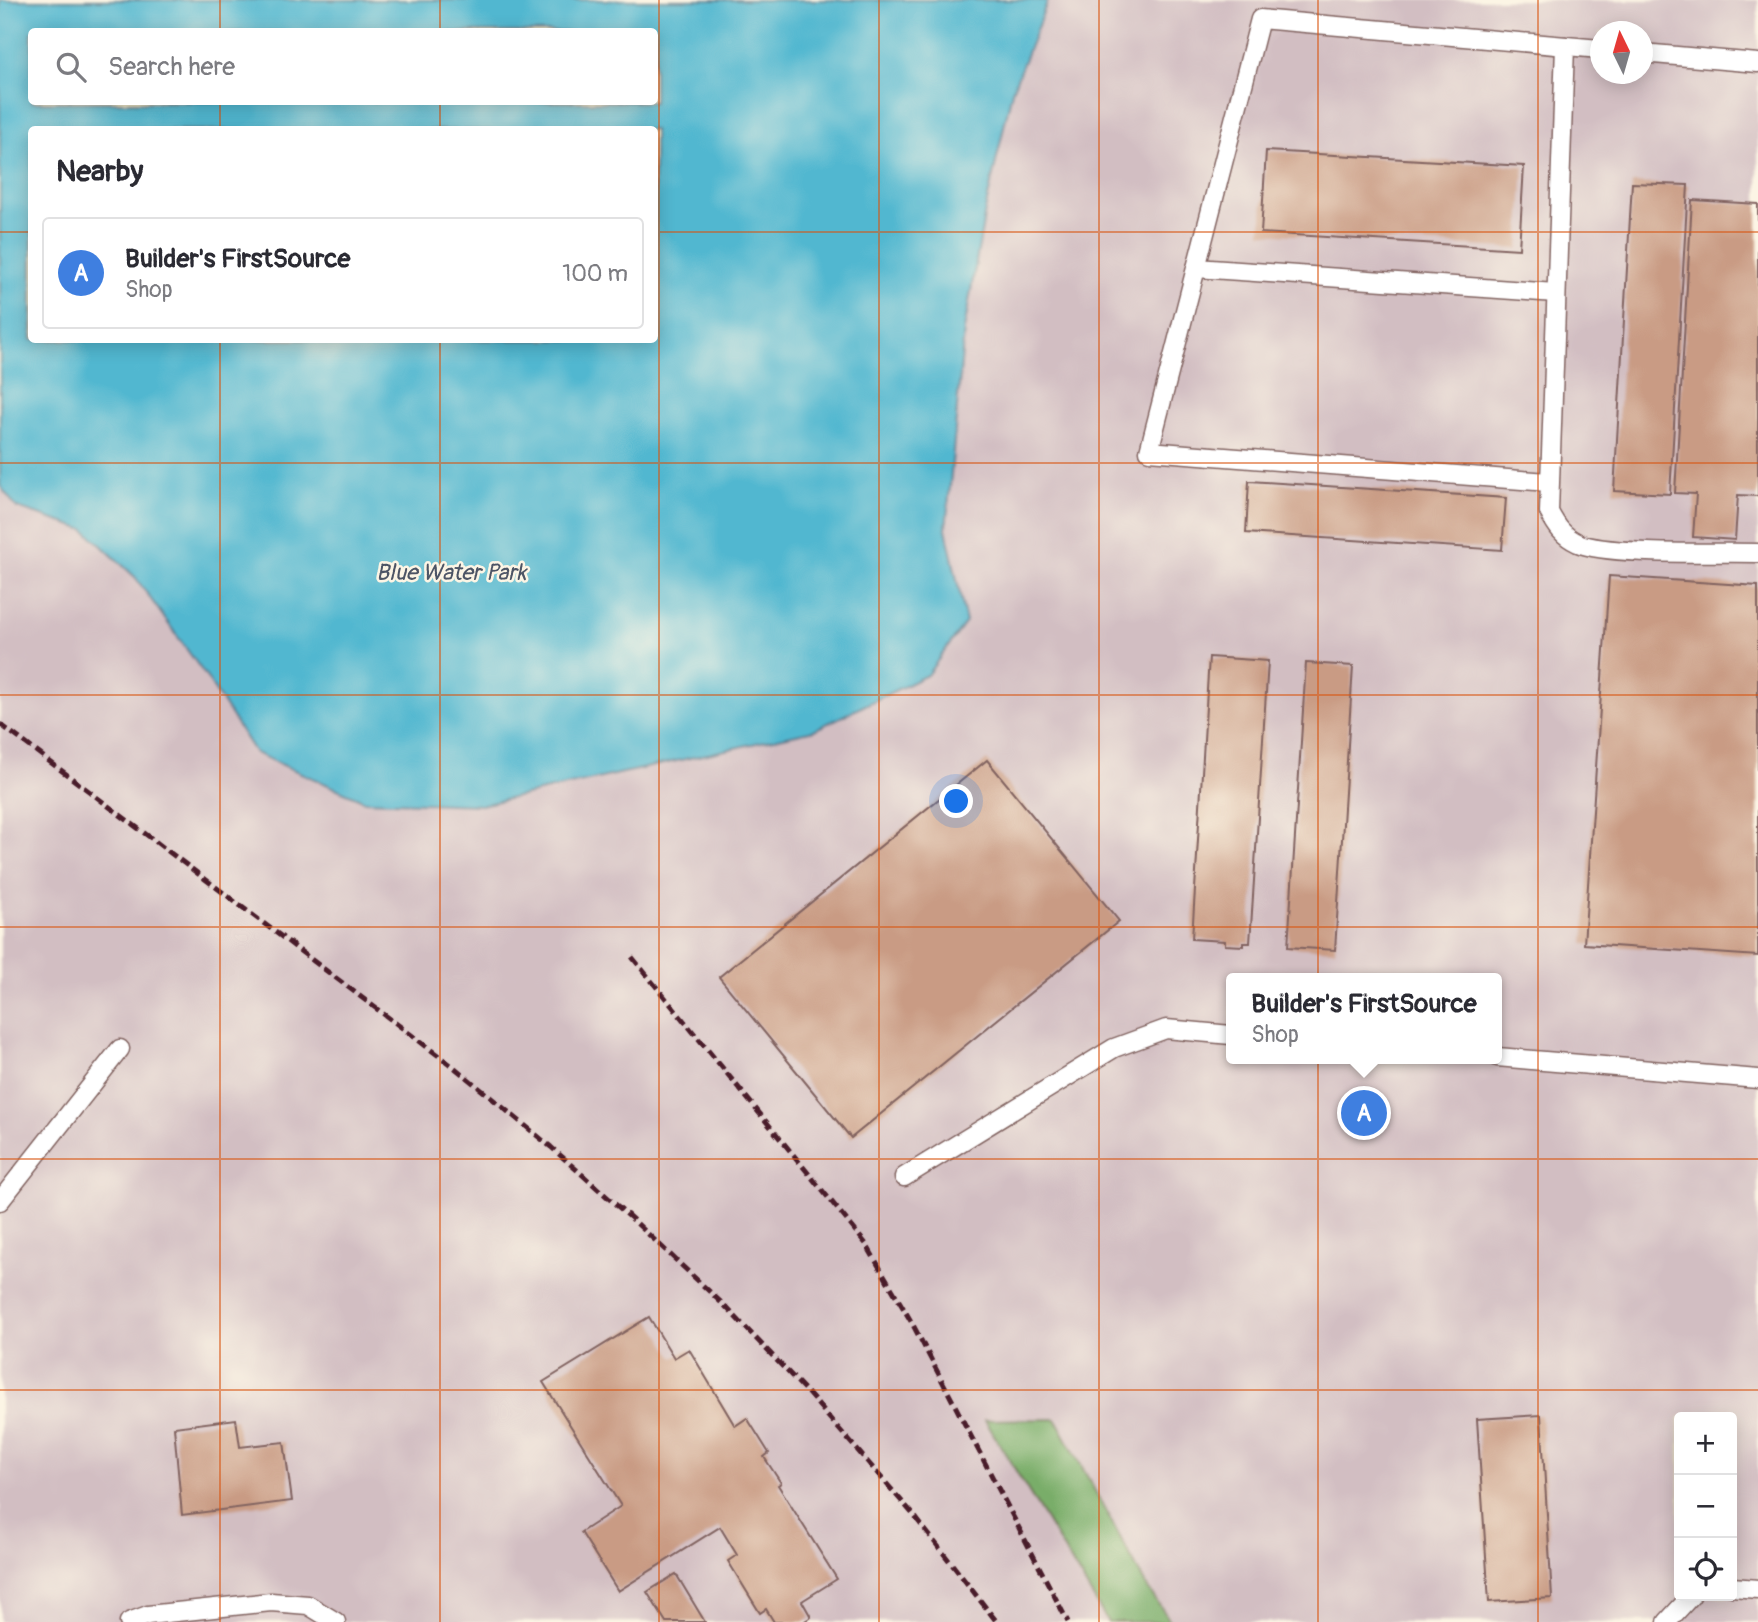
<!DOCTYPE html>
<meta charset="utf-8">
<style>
body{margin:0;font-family:Pangolin,sans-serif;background:#f7f7f7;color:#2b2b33}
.controls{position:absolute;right:21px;bottom:21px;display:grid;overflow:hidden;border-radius:7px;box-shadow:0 4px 18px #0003}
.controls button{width:63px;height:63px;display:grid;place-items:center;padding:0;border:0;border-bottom:2px solid #e1e1e2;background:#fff;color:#2b2b33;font:35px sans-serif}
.compass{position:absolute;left:1590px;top:21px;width:63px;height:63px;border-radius:50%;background:#fff;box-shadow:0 4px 18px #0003;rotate:355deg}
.you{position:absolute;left:957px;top:802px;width:24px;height:24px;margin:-18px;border:5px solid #fff;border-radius:50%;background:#1a73e8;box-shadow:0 0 0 10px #1a73e833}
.badge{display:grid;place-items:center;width:46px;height:46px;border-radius:50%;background:#1a73e8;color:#fff;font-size:23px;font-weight:700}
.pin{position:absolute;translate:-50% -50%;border:4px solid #fff;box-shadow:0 2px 7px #0006}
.popup{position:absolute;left:1226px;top:973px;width:276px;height:91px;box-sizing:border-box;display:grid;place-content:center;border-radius:7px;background:#fff;filter:drop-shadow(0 2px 5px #0005);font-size:23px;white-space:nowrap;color:#7c7c81}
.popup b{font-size:26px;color:#2b2b33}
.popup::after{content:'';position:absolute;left:50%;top:100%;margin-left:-14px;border:14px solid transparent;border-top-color:#fff}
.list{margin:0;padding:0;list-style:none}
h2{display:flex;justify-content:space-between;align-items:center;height:91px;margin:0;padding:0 28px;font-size:30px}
h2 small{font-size:23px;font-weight:400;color:#7c7c81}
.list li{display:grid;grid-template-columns:46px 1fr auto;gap:21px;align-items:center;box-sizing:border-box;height:112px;margin:0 14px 14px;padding:0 14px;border:2px solid #e1e1e2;border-radius:7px}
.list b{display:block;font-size:26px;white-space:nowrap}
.list p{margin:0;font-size:23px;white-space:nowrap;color:#7c7c81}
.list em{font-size:23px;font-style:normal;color:#7c7c81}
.icon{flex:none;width:38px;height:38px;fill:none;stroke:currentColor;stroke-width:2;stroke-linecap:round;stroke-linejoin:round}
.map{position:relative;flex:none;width:1758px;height:1622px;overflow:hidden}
.search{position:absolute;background:#fff;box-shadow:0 4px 18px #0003;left:28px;top:28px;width:630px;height:77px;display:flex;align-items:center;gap:18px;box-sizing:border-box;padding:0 24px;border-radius:7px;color:#7c7c81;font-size:26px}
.panel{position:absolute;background:#fff;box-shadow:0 4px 18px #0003;left:28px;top:126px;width:630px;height:217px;border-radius:7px}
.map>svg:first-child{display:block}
.industrial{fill:#d2bec2;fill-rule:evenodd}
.forest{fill:#79ad69;stroke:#62664a;stroke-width:2}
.water{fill:#51b7d0;stroke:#4e6b7e;stroke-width:2;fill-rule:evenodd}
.building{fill:#c99b84}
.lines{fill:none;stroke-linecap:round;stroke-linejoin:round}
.service-casing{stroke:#826461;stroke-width:21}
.service{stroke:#fff;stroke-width:18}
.rail{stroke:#4a1f2b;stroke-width:5;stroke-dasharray:10 5;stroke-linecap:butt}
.grid{fill:none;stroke:#d8530f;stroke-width:2;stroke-opacity:0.55}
.labels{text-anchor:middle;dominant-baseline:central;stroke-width:5;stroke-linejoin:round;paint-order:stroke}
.water-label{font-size:23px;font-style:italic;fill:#4c5465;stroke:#fcf5e5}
</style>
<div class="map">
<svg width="1758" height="1622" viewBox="0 0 1758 1622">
<rect width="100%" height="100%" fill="#fcf5e5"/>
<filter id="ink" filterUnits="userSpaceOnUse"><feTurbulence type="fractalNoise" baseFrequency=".0143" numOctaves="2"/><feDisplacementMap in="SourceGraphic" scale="14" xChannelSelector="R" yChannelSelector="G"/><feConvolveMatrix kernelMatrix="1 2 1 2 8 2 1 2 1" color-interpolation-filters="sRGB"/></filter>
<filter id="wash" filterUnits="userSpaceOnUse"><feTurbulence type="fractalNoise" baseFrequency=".00686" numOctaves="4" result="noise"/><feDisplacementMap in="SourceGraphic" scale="28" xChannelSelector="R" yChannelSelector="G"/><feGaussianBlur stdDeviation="1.57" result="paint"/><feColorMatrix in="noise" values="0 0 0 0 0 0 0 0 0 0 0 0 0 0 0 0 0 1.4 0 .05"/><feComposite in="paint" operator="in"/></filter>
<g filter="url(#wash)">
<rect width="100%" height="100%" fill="#ebe4c4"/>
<!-- industrial -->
<path class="industrial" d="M0,0H1758V1622H0ZM32,32H654V102H32ZM1600,32H1642V74H1600ZM32,130H654V340H32ZM1231,978H1497V1059H1231ZM1679,1417H1732V1596H1679Z"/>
<!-- forest -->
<polygon class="forest" points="1056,1419 1147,1587 1171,1622 1108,1622 985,1420"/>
<!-- water -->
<path class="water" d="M0,0H1048L1012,91L985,211L964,330L946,529L966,622L927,675L814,730L481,805L365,801L255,753L205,675L135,577L85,530L17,508L0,486ZM32,32H654V102H32ZM32,130H654V340H32Z"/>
<g id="blocks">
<!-- building -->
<g class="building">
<polygon points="1266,151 1524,166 1519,249 1261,233"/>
<polygon points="1632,183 1688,185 1670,494 1614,491"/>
<polygon points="1692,200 1758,204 1758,496 1738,495 1735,540 1693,537 1696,494 1675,493"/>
<polygon points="1249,481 1506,498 1502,550 1246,533"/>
<polygon points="1609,576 1758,586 1758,956 1584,944"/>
<polygon points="1209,657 1268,661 1250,943 1243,943 1243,946 1225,945 1225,941 1192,939"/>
<polygon points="1306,663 1353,666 1335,950 1288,947"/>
<polygon points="987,760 1119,921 851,1138 719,977"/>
<polygon points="649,1317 674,1358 689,1349 735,1426 747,1418 769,1453 764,1457 781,1483 778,1485 837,1579 802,1601 811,1617 803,1622 774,1622 766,1609 760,1613 728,1561 737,1555 720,1527 618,1591 581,1532 621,1506 543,1382"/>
<polygon points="1541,1415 1552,1598 1489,1602 1477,1419"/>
<polygon points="236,1419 240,1447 284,1442 292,1501 182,1515 174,1427"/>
<polygon points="676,1574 705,1622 666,1622 647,1592"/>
</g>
</g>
</g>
<g filter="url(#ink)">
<use href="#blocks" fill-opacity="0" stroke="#826461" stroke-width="2"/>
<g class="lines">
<!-- service casing -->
<g class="service-casing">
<g id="service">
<path d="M1565,46L1549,512C1557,527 1563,536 1578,543C1608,556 1719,552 1758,553"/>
<polyline points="1642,53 1758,63"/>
<polyline points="1196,268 1556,293"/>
<polyline points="1548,482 1149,451 1260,19 1600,49"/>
<polyline points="1497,1057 1758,1079"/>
<polyline points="904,1177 1114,1048 1166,1029 1231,1035"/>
<polyline points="0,1201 120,1049"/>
<polyline points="1732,1587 1758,1589"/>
<polyline points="129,1622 148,1615 271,1602 308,1605 336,1622"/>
<polyline points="1667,1622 1691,1596"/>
</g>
</g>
<!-- service -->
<use href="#service" class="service"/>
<!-- rail -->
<g class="rail">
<polyline points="0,724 455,1068 551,1147 631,1218 726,1307 806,1391 912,1513 997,1622"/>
<polyline points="632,957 866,1244 912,1323 1068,1622"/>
</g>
</g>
</g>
<!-- grid -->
<path class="grid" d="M220,0V32M440,0V32M659,0V1622M879,0V1622M1099,0V1622M1318,0V1622M1538,0V1622M220,102V130M440,102V130M0,232H32M654,232H1758M220,340V1622M440,340V1622M0,463H1758M0,695H1758M0,927H1758M0,1159H1758M0,1390H1758"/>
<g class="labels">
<!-- water labels -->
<g class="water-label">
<text x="451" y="572">Blue Water Park</text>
</g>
</g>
</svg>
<div class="controls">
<button>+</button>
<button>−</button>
<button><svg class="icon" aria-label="locate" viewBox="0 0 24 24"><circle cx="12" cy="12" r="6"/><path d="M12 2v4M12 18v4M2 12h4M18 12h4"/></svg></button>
</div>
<svg class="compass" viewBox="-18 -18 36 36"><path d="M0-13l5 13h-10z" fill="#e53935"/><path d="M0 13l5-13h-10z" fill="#7c7c81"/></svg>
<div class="you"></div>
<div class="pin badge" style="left:1364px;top:1113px;background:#3f7fe0">A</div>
<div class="popup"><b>Builder's FirstSource</b>Shop</div>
<div class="search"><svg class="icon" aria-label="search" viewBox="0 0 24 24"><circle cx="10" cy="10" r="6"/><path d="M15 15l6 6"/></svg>Search here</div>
<section class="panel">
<h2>Nearby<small></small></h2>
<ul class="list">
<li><span class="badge" style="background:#3f7fe0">A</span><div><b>Builder's FirstSource</b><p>Shop</p></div><em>100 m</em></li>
</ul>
</section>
</div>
